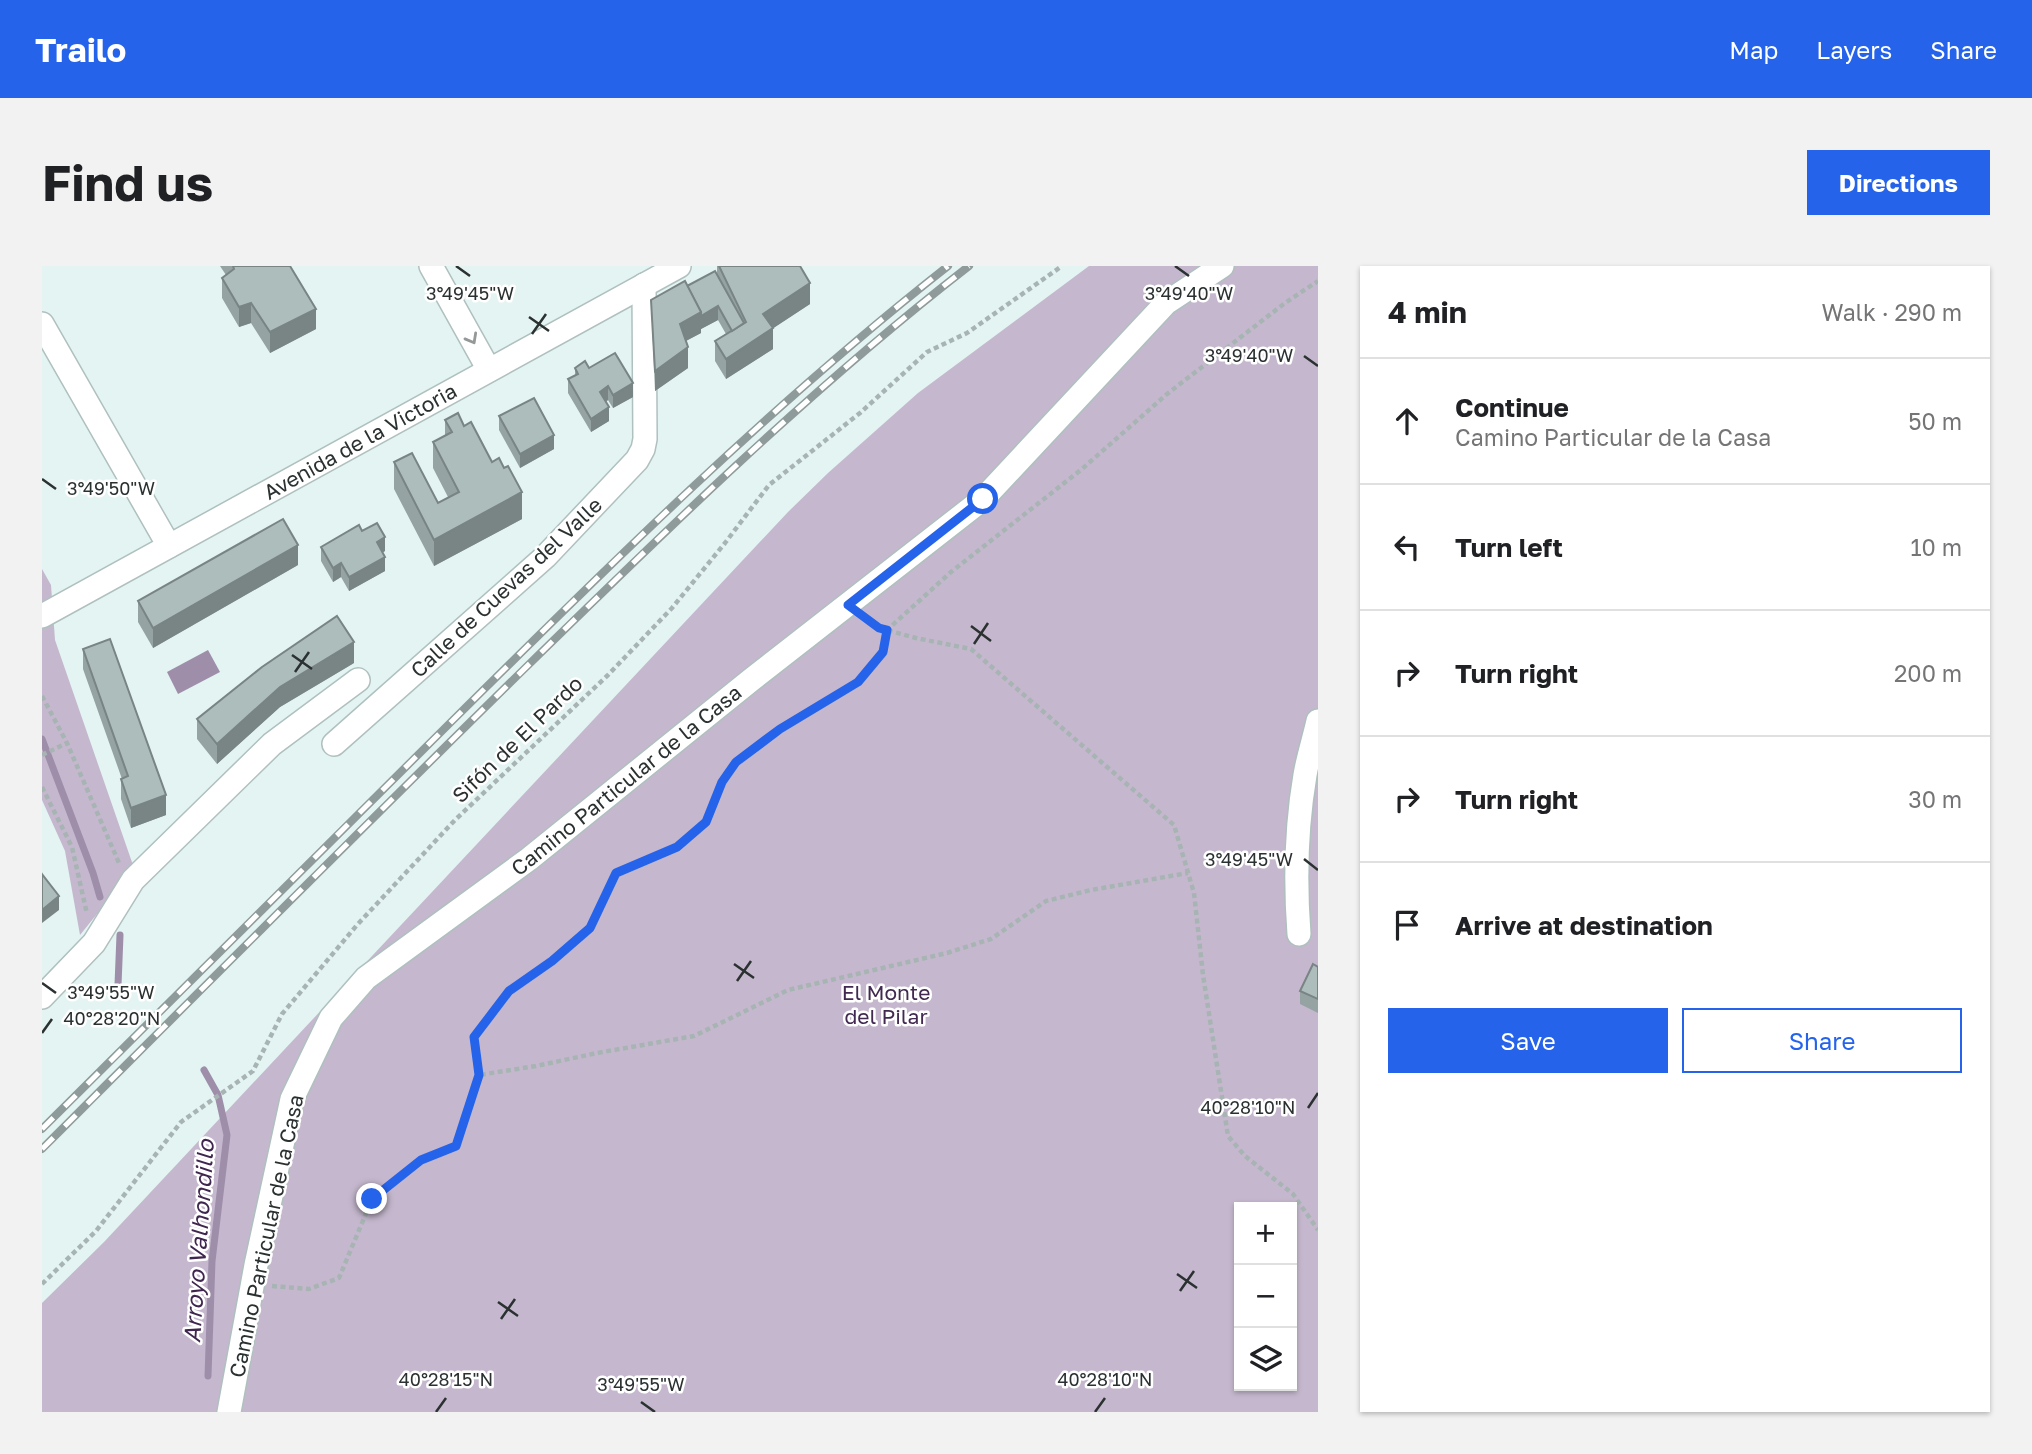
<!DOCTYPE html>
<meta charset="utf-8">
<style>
body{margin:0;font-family:"Golos Text",sans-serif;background:#f2f2f2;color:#202124}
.controls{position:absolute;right:21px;bottom:21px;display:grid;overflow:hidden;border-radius:0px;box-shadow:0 2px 5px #0004}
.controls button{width:63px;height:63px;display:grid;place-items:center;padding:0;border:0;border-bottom:2px solid #e0e0e0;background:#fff;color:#202124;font:35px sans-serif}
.stop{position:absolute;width:21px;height:21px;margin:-16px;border:5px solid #2563eb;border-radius:50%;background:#fff}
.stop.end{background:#2563eb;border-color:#fff;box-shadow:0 2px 7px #0008}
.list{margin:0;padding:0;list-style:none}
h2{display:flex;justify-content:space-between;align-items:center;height:91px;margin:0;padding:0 28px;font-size:30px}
h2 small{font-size:23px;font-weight:400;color:#757577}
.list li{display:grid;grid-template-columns:46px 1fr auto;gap:21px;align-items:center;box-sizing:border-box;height:126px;padding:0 28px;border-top:2px solid #e0e0e0}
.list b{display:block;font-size:26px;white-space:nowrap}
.list p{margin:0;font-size:23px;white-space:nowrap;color:#757577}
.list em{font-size:23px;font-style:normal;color:#757577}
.actions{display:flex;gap:14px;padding:21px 28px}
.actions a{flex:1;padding:16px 0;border:2px solid #2563eb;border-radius:0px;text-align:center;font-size:24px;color:#2563eb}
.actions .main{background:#2563eb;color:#fff}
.icon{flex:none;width:38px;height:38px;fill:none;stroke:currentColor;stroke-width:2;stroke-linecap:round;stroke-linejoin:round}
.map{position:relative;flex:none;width:1276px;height:1146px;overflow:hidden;border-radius:0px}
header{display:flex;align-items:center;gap:42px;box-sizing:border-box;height:98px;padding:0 35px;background:#2563eb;color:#fff}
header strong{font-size:33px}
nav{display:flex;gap:38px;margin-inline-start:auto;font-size:24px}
.intro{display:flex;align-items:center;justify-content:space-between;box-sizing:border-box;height:168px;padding:0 42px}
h1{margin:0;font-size:49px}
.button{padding:18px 32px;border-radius:0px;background:#2563eb;color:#fff;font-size:24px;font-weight:700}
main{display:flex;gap:42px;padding:0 42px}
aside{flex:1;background:#fff;border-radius:0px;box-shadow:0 2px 5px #0004}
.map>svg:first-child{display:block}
.green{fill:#c5b8ce;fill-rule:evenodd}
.water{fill:#9e8eaa}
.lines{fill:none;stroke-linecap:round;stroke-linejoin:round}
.stream{stroke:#9e8eaa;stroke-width:7}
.minor-casing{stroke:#afc0bf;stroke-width:26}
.path{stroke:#a7b4b3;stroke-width:4.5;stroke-dasharray:5 3.5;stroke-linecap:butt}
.minor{stroke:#fff;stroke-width:23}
.rail-casing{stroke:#8f9b9a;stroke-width:8}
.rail{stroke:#fff;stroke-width:5;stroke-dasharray:16;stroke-linecap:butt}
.wall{fill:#95a3a2}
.shaded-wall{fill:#798484}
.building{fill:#adbdbc;stroke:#798484;stroke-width:2}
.oneway{stroke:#959898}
.route{stroke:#2563eb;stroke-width:9}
.ticks{fill:none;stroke:#2b3131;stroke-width:2.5}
.labels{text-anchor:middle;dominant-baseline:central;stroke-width:5;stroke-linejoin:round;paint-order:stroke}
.street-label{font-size:21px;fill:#2b3131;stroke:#fff}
.park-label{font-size:21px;fill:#412951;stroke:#fff}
.water-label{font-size:23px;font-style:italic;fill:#3f264f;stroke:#fff}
.ticks-label{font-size:18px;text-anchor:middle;fill:#2b3131;stroke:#fff;stroke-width:5;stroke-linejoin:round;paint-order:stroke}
</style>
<header>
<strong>Trailo</strong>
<nav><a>Map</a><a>Layers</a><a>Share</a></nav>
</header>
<div class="intro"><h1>Find us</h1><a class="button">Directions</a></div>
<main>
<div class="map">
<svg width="1276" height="1146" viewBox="0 0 1276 1146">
<rect width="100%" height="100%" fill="#e3f4f2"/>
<!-- green -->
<g class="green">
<path d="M1047,0H1276V1146H0V1037L62,976L746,246L786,207L876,127ZM1197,941H1250V1120H1197Z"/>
<polygon points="0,303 9,319 13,374 92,602 38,669 23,585 0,534"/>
</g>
<!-- water -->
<polygon class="water" points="166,384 178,406 136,428 125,406"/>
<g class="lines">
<!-- stream -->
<g class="stream">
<polyline points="0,473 51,607 58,631"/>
<polyline points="76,719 78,669"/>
<polyline points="162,804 176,829 185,869 170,995 166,1110"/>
</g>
<!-- minor casing -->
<g class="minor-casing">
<g id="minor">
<polyline points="389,0 447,104"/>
<polyline points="0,58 127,280"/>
<polyline points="0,350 637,0"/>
<polyline points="292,478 503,291 595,194 601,183 603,173 602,19"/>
<path d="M1257,668C1253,615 1254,562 1263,509C1266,491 1272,473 1276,455"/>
<polyline points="0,731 52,677 91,614 230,478 316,414"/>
<polyline points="187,1146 214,999 250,833 289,752 324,712 487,593 709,414 941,233 1124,37 1180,0"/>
</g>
</g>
<!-- path -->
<g class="path">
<polyline points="824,352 837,362 874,372 929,383 1132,559 1152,627 1161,709 1186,870 1203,890 1251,928 1276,964"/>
<polyline points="0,430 25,477 77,597"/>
<polyline points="0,489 25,477"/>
<polyline points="0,521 30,581 45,648"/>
<polyline points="437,809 432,771 467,725 510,695 548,661 574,607 635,581 664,556 680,516 694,496 738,463 816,416 840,386 845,364 909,306 1040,203 1125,128 1243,37 1276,15"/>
<polyline points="0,1018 54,965 139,856 211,805 240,748 315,659 413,554 566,409 630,342 683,277 727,219 818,147 885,86 925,67 1020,0"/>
<polyline points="230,1020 267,1023 297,1012 330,933 379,894 414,880 437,809 494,800 555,787 652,770 746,724 905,687 949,673 1004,635 1049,624 1146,607"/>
</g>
<!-- minor -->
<use href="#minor" class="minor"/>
<!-- rail casing -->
<g class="rail-casing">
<g id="rail">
<path d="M0,863C135,729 270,594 406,459C566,300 728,140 906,0"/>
<path d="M0,883C158,725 315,567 474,411C620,268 766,125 927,0"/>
</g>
</g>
<!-- rail -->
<use href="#rail" class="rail"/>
</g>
<!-- wall -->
<g class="wall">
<polygon points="178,0 248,0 274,63 228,87 209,57 197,61 180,32 180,12 184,9"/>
<polygon points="675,0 758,0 768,38 731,62 731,83 684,113 673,95 673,75 684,68 676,54 659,63 659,67 644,75 646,102 613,125 609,34 675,10"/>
<polygon points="533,102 547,102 591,131 571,142 566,134 564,136 567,155 549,166 526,127 526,113 533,110"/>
<polygon points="457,150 512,183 478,202 457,164"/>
<polygon points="403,154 422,160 480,253 392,300 352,223 352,196 396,237 406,231 391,202 391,176 403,169"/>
<polygon points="279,281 343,285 341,286 343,305 307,325 299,311 291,316 279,295"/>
<polygon points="256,299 111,382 96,356 96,335"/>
<polygon points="41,383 124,549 89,562 79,533 79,513 80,513 41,403"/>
<polygon points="312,397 238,441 175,498 155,473 155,453"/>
<polygon points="1276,701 1276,747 1258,738 1258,725"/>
</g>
<!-- shaded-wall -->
<g class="shaded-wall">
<polygon points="768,17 768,38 721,69 721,48"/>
<polygon points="209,37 209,57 197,61 197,41"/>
<polygon points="676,40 676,54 659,63 659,67 638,78 638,58 659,46"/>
<polygon points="274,43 274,63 228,87 228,66"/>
<polygon points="731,62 731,83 684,113 684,93"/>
<polygon points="646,81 646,102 613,125 613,105"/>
<polygon points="591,117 591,131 571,142 571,129"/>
<polygon points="566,120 566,134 558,139 558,126"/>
<polygon points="567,141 567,155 549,166 549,153"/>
<polygon points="512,169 512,183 478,202 478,188"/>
<polygon points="480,226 480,253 392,300 392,274"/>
<polygon points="343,271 343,285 335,290 335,276"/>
<polygon points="256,279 256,299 111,382 111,362"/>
<polygon points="343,291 343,305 307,325 307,311"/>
<polygon points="299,297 299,311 291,316 291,302"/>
<polygon points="312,376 312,397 238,441 175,498 175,478 238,421"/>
<polygon points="124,529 124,549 89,562 89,542"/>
<polygon points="17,630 17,644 0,657 0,644"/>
</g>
<!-- building -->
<g class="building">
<polygon points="191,0 248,0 274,43 228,66 209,37 197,41 180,12 192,3"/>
<polygon points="677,0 758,0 768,17 721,48 731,62 684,93 673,75 704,56"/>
<polygon points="673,5 702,57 690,65 676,40 659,50 659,46 645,20"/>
<polygon points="643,15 659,46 638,58 646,81 613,105 609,34"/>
<polygon points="573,87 591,117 571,129 566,120 558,126 567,141 549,153 526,113 536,108 533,102 543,95 547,102"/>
<polygon points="492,132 512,169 478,188 457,150"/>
<polygon points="416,147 422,160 429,156 450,196 457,192 462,202 466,200 480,226 392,274 352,196 370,187 396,237 417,226 391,176 410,166 403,154"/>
<polygon points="241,253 256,279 111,362 96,335"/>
<polygon points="335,257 343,271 335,276 343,291 307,311 299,297 291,302 279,281 317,259 320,265"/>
<polygon points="295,350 312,376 238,421 175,478 155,453 220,401"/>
<polygon points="68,373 124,529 89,542 79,513 86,510 41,383"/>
<polygon points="0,608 17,630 0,644"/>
<polygon points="1271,698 1276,701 1276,733 1258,725"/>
</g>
<!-- one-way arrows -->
<defs><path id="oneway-chevron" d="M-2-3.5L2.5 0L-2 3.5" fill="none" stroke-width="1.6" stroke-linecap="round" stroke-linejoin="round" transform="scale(1.75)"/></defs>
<use class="oneway" href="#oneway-chevron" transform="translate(430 73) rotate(61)"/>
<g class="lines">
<!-- route -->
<polyline class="route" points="330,933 379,894 414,880 437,809 432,771 467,725 510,695 548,662 574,607 635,581 664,556 680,516 694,496 738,463 816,416 841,386 845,364 837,362 806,339 941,233"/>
</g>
<!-- ticks -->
<path class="ticks" d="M414,0L428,10M1133,0L1147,10M487,51L507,65M490,68L504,48M1262,90L1276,100M0,213L14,223M929,360L949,375M932,378L946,357M250,389L270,403M253,406L267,386M1262,593L1276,604M692,698L712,712M695,715L709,695M0,717L14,727M0,767L10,753M1266,842L1276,827M1135,1008L1155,1022M1138,1025L1152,1005M456,1036L476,1050M459,1053L473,1033M599,1136L613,1146M394,1146L404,1132M1053,1146L1063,1132"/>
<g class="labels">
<!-- street labels -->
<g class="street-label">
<text transform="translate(318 175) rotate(-29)">Avenida de la Victoria</text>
<text transform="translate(464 321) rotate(-43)">Calle de Cuevas del Valle</text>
<text transform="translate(475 473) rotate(-44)">Sifón de El Pardo</text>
<text transform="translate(584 514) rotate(-39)">Camino Particular de la Casa</text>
<text transform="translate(224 970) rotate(-78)">Camino Particular de la Casa</text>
</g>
<!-- park labels -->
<g class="park-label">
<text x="844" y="726">El Monte<tspan x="844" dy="24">del Pilar</tspan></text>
</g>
<!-- water labels -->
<g class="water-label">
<text transform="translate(156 975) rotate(-86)">Arroyo Valhondillo</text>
</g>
</g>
<g class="ticks-label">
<text x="428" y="34">3°49'45"W</text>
<text x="1147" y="34">3°49'40"W</text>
<text x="1207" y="96">3°49'40"W</text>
<text x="69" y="229">3°49'50"W</text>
<text x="1207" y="600">3°49'45"W</text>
<text x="69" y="733">3°49'55"W</text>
<text x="70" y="759">40°28'20"N</text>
<text x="1206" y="848">40°28'10"N</text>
<text x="404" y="1120">40°28'15"N</text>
<text x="1063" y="1120">40°28'10"N</text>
<text x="599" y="1125">3°49'55"W</text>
</g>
</svg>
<div class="controls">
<button>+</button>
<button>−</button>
<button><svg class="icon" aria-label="layers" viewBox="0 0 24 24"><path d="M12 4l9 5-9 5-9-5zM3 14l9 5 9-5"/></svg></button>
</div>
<div class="stop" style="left:941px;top:233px"></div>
<div class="stop end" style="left:330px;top:933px"></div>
</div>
<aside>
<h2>4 min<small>Walk · 290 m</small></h2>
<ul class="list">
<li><svg class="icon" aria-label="ahead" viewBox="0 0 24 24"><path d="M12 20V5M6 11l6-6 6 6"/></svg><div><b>Continue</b><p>Camino Particular de la Casa</p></div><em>50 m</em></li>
<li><svg class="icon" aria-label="left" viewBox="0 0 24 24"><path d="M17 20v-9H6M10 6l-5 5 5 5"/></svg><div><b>Turn left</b></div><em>10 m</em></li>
<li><svg class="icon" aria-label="right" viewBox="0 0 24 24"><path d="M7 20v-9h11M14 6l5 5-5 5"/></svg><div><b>Turn right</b></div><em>200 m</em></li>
<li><svg class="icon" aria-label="right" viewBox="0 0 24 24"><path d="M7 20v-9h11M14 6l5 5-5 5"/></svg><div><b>Turn right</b></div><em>30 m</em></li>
<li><svg class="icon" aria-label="arrive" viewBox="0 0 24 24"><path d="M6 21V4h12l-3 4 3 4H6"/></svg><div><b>Arrive at destination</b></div></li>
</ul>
<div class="actions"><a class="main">Save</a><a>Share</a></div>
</aside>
</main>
